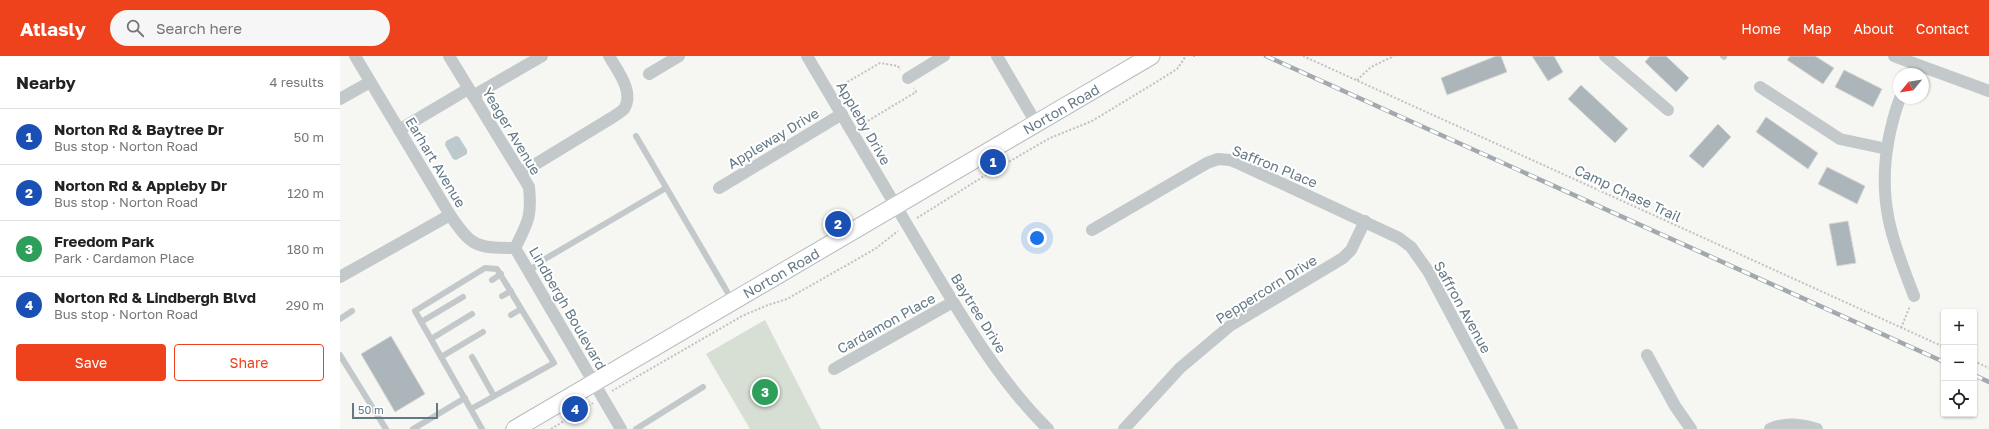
<!DOCTYPE html>
<meta charset="utf-8">
<style>
body{margin:0;font-family:"Golos Text",sans-serif;background:#f6f6f6;color:#222}
.controls{position:absolute;right:12px;bottom:12px;display:grid;overflow:hidden;border-radius:4px;box-shadow:0 1px 3px #0004}
.controls button{width:36px;height:36px;display:grid;place-items:center;padding:0;border:0;border-bottom:1px solid #e0e0e0;background:#fff;color:#222;font:20px sans-serif}
.compass{position:absolute;left:1553px;top:12px;width:36px;height:36px;border-radius:50%;background:#fff;box-shadow:0 1px 3px #0004;rotate:240deg}
.scale{position:absolute;left:12px;bottom:10px;width:86px;box-sizing:border-box;padding-left:4px;border:2px solid #637885;border-top:0;font-size:11px;line-height:14px;white-space:nowrap;color:#637885;-webkit-text-stroke:3px #fff;paint-order:stroke}
.you{position:absolute;left:697px;top:182px;width:14px;height:14px;margin:-10px;border:3px solid #fff;border-radius:50%;background:#1a73e8;box-shadow:0 0 0 6px #1a73e833}
.badge{display:grid;place-items:center;width:26px;height:26px;border-radius:50%;background:#ed421b;color:#fff;font-size:13px;font-weight:700}
.pin{position:absolute;translate:-50% -50%;border:2px solid #fff;box-shadow:0 1px 4px #0006}
.list{margin:0;padding:0;list-style:none}
h2{display:flex;justify-content:space-between;align-items:center;height:52px;margin:0;padding:0 16px;font-size:17px}
h2 small{font-size:13px;font-weight:400;color:#767676}
.list li{display:grid;grid-template-columns:26px 1fr auto;gap:12px;align-items:center;box-sizing:border-box;height:56px;padding:0 16px;border-top:1px solid #e0e0e0}
.list b{display:block;font-size:15px;white-space:nowrap}
.list p{margin:0;font-size:13px;white-space:nowrap;color:#767676}
.list em{font-size:13px;font-style:normal;color:#767676}
.actions{display:flex;gap:8px;padding:12px 16px}
.actions a{flex:1;padding:9px 0;border:1px solid #ed421b;border-radius:4px;text-align:center;font-size:14px;color:#ed421b}
.actions .main{background:#ed421b;color:#fff}
.icon{flex:none;width:22px;height:22px;fill:none;stroke:currentColor;stroke-width:2;stroke-linecap:round;stroke-linejoin:round}
.map{position:relative;flex:none;width:1649px;height:373px;overflow:hidden}
header{display:flex;align-items:center;gap:24px;box-sizing:border-box;height:56px;padding:0 20px;background:#ed421b;color:#fff}
header strong{font-size:19px}
nav{display:flex;gap:22px;margin-inline-start:auto;font-size:14px}
.search{width:280px;height:36px;background:#f6f6f6;display:flex;align-items:center;gap:10px;box-sizing:border-box;padding:0 14px;border-radius:22px;color:#767676;font-size:15px}
main{display:flex}
aside{flex:1;background:#fff}
.map>svg:first-child{display:block}
.green{fill:#d7ded3}
.water{fill:#bcc9cd}
.building{fill:#acb5ba;stroke:#d7d7d5}
.lines{fill:none;stroke-linecap:round;stroke-linejoin:round}
.secondary-casing{stroke:#b5bbbf;stroke-width:19}
.path{stroke:#bfc1c3;stroke-width:2;stroke-dasharray:2 2;stroke-linecap:butt}
.service{stroke:#c3c8ca;stroke-width:6}
.minor{stroke:#c3c8ca;stroke-width:12}
.secondary{stroke:#fff;stroke-width:17}
.rail-casing{stroke:#a1a9ae;stroke-width:4.5}
.rail{stroke:#fff;stroke-width:3;stroke-dasharray:9;stroke-linecap:butt}
.labels{text-anchor:middle;dominant-baseline:central;stroke-width:4;stroke-linejoin:round;paint-order:stroke}
.street-label{font-size:14px;fill:#637885;stroke:#fff}
</style>
<header>
<strong>Atlasly</strong>
<div class="search"><svg class="icon" aria-label="search" viewBox="0 0 24 24"><circle cx="10" cy="10" r="6"/><path d="M15 15l6 6"/></svg>Search here</div>
<nav><a>Home</a><a>Map</a><a>About</a><a>Contact</a></nav>
</header>
<main>
<aside>
<h2>Nearby<small>4 results</small></h2>
<ul class="list">
<li><span class="badge" style="background:#1a4fb4">1</span><div><b>Norton Rd &amp; Baytree Dr</b><p>Bus stop · Norton Road</p></div><em>50 m</em></li>
<li><span class="badge" style="background:#1a4fb4">2</span><div><b>Norton Rd &amp; Appleby Dr</b><p>Bus stop · Norton Road</p></div><em>120 m</em></li>
<li><span class="badge" style="background:#2e9e5b">3</span><div><b>Freedom Park</b><p>Park · Cardamon Place</p></div><em>180 m</em></li>
<li><span class="badge" style="background:#1a4fb4">4</span><div><b>Norton Rd &amp; Lindbergh Blvd</b><p>Bus stop · Norton Road</p></div><em>290 m</em></li>
</ul>
<div class="actions"><a class="main">Save</a><a>Share</a></div>
</aside>
<div class="map">
<svg width="1649" height="373" viewBox="0 0 1649 373">
<rect width="100%" height="100%" fill="#f6f6f2"/>
<!-- green -->
<polygon class="green" points="425,264 481,373 410,373 366,298"/>
<!-- water -->
<polygon class="water" points="116,80 119,81 127,94 127,98 116,104 113,103 105,89 106,85"/>
<!-- building -->
<g class="building">
<polygon points="1156,0 1161,0 1167,16 1107,39 1101,22"/>
<polygon points="1192,0 1214,0 1223,16 1208,25"/>
<polygon points="1310,0 1326,0 1349,22 1336,36 1305,6"/>
<polygon points="1450,0 1475,0 1494,12 1483,28 1447,4"/>
<polygon points="1504,14 1542,33 1533,51 1495,31"/>
<polygon points="1241,29 1288,73 1275,87 1228,43"/>
<polygon points="1426,61 1478,97 1468,113 1416,76"/>
<polygon points="1378,68 1391,81 1363,112 1349,100"/>
<polygon points="1487,111 1525,130 1517,148 1478,128"/>
<polygon points="1508,165 1516,207 1497,210 1489,168"/>
<polygon points="51,280 85,338 55,356 21,298"/>
</g>
<g class="lines">
<!-- secondary casing -->
<g class="secondary-casing">
<polyline id="secondary" points="175,373 811,0"/>
</g>
<!-- path -->
<g class="path">
<polyline points="853,0 855,0"/>
<polyline points="963,0 1604,291"/>
<polyline points="1017,24 1031,11 1054,0"/>
<polyline points="504,28 540,7 558,10 560,14"/>
<polyline points="521,69 576,36 574,32"/>
<polyline points="577,162 641,122 710,82 752,65 818,25 837,13 846,0"/>
<polyline points="1561,272 1570,250"/>
<polyline points="1634,305 1649,312"/>
<polyline points="272,335 402,260 428,249 447,243 535,193 558,175"/>
<polyline points="211,373 253,347"/>
</g>
<!-- service -->
<g class="service">
<polyline points="1383,0 1384,1"/>
<polyline points="296,80 392,244"/>
<polyline points="189,215 205,203 326,132"/>
<polyline points="152,224 161,218"/>
<polyline points="162,240 171,235"/>
<polyline points="171,259 181,253"/>
<polyline points="0,263 12,255"/>
<polyline points="81,266 123,241"/>
<polyline points="91,283 132,258"/>
<polyline points="0,299 46,373"/>
<polyline points="101,301 143,276"/>
<polyline points="132,301 154,340"/>
<polyline points="131,353 214,307 157,213 145,212 75,255 142,373"/>
<polyline points="73,373 125,342"/>
<polyline points="296,373 363,331"/>
</g>
<!-- minor -->
<g class="minor">
<path d="M15,0L110,159C132,191 136,192 175,192"/>
<path d="M109,0L189,131C192,161 188,166 175,192"/>
<path d="M467,0C508,68 548,137 589,206C624,264 659,325 708,373"/>
<polyline points="657,0 696,67"/>
<polyline points="1265,0 1328,54"/>
<polyline points="1554,0 1649,35"/>
<polyline points="309,18 339,0"/>
<polyline points="568,22 604,0"/>
<polyline points="1420,31 1500,83 1547,93"/>
<polyline points="133,40 202,0"/>
<path d="M1560,42C1546,81 1540,123 1549,165C1554,190 1565,216 1574,240"/>
<polyline points="0,43 30,26"/>
<polyline points="59,74 128,33"/>
<path d="M181,117L273,61C276,59 281,56 284,53C295,36 277,14 269,0"/>
<polyline points="379,132 502,58"/>
<polyline points="752,174 867,107 878,103 890,104 900,108 1059,182 1071,191 1088,215 1172,373"/>
<polyline points="175,192 281,373"/>
<polyline points="0,221 110,159"/>
<polyline points="1307,299 1335,350 1351,373"/>
<polyline points="494,313 613,246"/>
<polyline points="784,373 840,312 891,269 1003,202 1011,194 1025,165"/>
<path d="M1430,373C1446,366 1460,368 1477,373"/>
</g>
<!-- secondary -->
<use href="#secondary" class="secondary"/>
<!-- rail casing -->
<g class="rail-casing">
<g id="rail">
<polyline points="926,0 1604,306"/>
<polyline points="1634,319 1649,326"/>
</g>
</g>
<!-- rail -->
<use href="#rail" class="rail"/>
</g>
<g class="labels">
<!-- street labels -->
<g class="street-label">
<text transform="translate(721 53) rotate(-30)">Norton Road</text>
<text transform="translate(524 67) rotate(60)">Appleby Drive</text>
<text transform="translate(172 75) rotate(59)">Yeager Avenue</text>
<text transform="translate(433 82) rotate(-31)">Appleway Drive</text>
<text transform="translate(96 106) rotate(59)">Earhart Avenue</text>
<text transform="translate(935 110) rotate(22)">Saffron Place</text>
<text transform="translate(1288 137) rotate(25)">Camp Chase Trail</text>
<text transform="translate(441 217) rotate(-30)">Norton Road</text>
<text transform="translate(926 233) rotate(-32)">Peppercorn Drive</text>
<text transform="translate(1123 251) rotate(61)">Saffron Avenue</text>
<text transform="translate(228 252) rotate(60)">Lindbergh Boulevard</text>
<text transform="translate(639 257) rotate(58)">Baytree Drive</text>
<text transform="translate(546 267) rotate(-29)">Cardamon Place</text>
</g>
</g>
</svg>
<div class="controls">
<button>+</button>
<button>−</button>
<button><svg class="icon" aria-label="locate" viewBox="0 0 24 24"><circle cx="12" cy="12" r="6"/><path d="M12 2v4M12 18v4M2 12h4M18 12h4"/></svg></button>
</div>
<svg class="compass" viewBox="-18 -18 36 36"><path d="M0-13l5 13h-10z" fill="#e53935"/><path d="M0 13l5-13h-10z" fill="#767676"/></svg>
<div class="scale">50 m</div>
<div class="you"></div>
<div class="pin badge" style="left:653px;top:106px;background:#1a4fb4">1</div>
<div class="pin badge" style="left:498px;top:168px;background:#1a4fb4">2</div>
<div class="pin badge" style="left:425px;top:336px;background:#2e9e5b">3</div>
<div class="pin badge" style="left:235px;top:353px;background:#1a4fb4">4</div>
</div>
</main>
